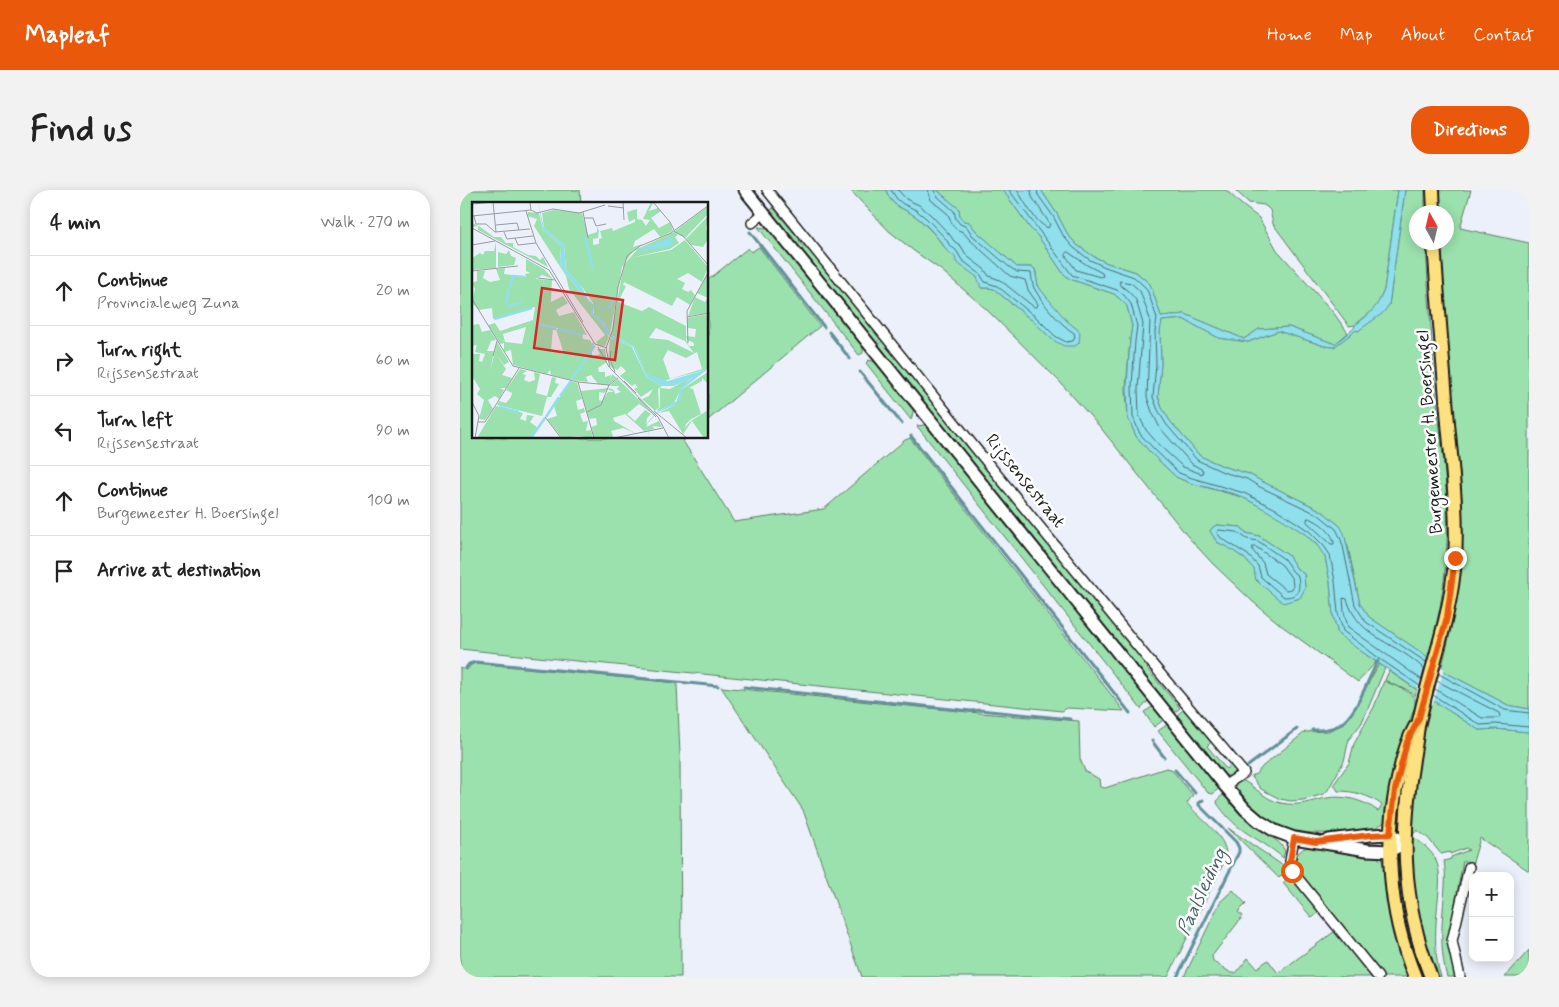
<!DOCTYPE html>
<meta charset="utf-8">
<style>
body{margin:0;font-family:Mynerve,sans-serif;background:#f2f2f2;color:#222}
.controls{position:absolute;right:15px;bottom:15px;display:grid;overflow:hidden;border-radius:10px;box-shadow:0 2px 12px #0003}
.controls button{width:45px;height:45px;display:grid;place-items:center;padding:0;border:0;border-bottom:1px solid #e0e0e0;background:#fff;color:#222;font:25px sans-serif}
.compass{position:absolute;left:949px;top:15px;width:45px;height:45px;border-radius:50%;background:#fff;box-shadow:0 2px 12px #0003;rotate:352deg}
.stop{position:absolute;width:15px;height:15px;margin:-11px;border:4px solid #ea580c;border-radius:50%;background:#fff}
.stop.end{background:#ea580c;border-color:#fff;box-shadow:0 1px 5px #0008}
.list{margin:0;padding:0;list-style:none}
h2{display:flex;justify-content:space-between;align-items:center;height:65px;margin:0;padding:0 20px;font-size:21px}
h2 small{font-size:16px;font-weight:400;color:#767676}
.list li{display:grid;grid-template-columns:32px 1fr auto;gap:15px;align-items:center;box-sizing:border-box;height:70px;padding:0 20px;border-top:1px solid #e0e0e0}
.list b{display:block;font-size:19px;white-space:nowrap}
.list p{margin:0;font-size:16px;white-space:nowrap;color:#767676}
.list em{font-size:16px;font-style:normal;color:#767676}
.icon{flex:none;width:28px;height:28px;fill:none;stroke:currentColor;stroke-width:2;stroke-linecap:round;stroke-linejoin:round}
.map{position:relative;flex:none;width:1069px;height:787px;overflow:hidden;border-radius:20px}
header{display:flex;align-items:center;gap:30px;box-sizing:border-box;height:70px;padding:0 25px;background:#ea580c;color:#fff}
header strong{font-size:24px}
nav{display:flex;gap:28px;margin-inline-start:auto;font-size:18px}
.intro{display:flex;align-items:center;justify-content:space-between;box-sizing:border-box;height:120px;padding:0 30px}
h1{margin:0;font-size:35px}
.button{padding:12px 22px;border-radius:20px;background:#ea580c;color:#fff;font-size:18px;font-weight:700}
main{display:flex;gap:30px;padding:0 30px}
aside{flex:1;background:#fff;border-radius:20px;box-shadow:0 2px 12px #0003}
.map>svg:first-child{display:block}
.green{fill:#9be1ad;stroke:#5c7e64;fill-rule:evenodd}
.water{fill:#90dfec;stroke:#629199}
.pier{fill:#ecf0fa}
.lines{fill:none;stroke-linecap:round;stroke-linejoin:round}
.shore{stroke:#4a6a6f;stroke-width:1}
.stream{stroke:#629199;stroke-width:3}
.minor-casing{stroke:#1c1c1c;stroke-width:12}
.secondary-casing{stroke:#1c1c1c;stroke-width:15}
.primary-casing{stroke:#1c1c1c;stroke-width:16}
.minor{stroke:#fff;stroke-width:9}
.secondary{stroke:#fff;stroke-width:11}
.primary{stroke:#fde080;stroke-width:12}
.route{stroke:#ea580c;stroke-width:6}
.labels{text-anchor:middle;dominant-baseline:central;stroke-width:5;stroke-linejoin:round;paint-order:stroke}
.street-label{font-size:18px;fill:#1c1c1c;stroke:#fff}
.water-label{font-size:19px;font-style:italic;fill:#456065;stroke:#fff}
.inset-river{fill:none;stroke:#90dfec;stroke-width:2.5}
.inset-road{fill:none;stroke:#999ba1;stroke-width:1}
.view{fill:#d62828;fill-opacity:0.15;stroke:#d62828;stroke-width:2.5}
.inset-edge{fill:none;stroke:#1c1c1c;stroke-width:2.5}
</style>
<header>
<strong>Mapleaf</strong>
<nav><a>Home</a><a>Map</a><a>About</a><a>Contact</a></nav>
</header>
<div class="intro"><h1>Find us</h1><a class="button">Directions</a></div>
<main>
<aside>
<h2>4 min<small>Walk · 270 m</small></h2>
<ul class="list">
<li><svg class="icon" aria-label="ahead" viewBox="0 0 24 24"><path d="M12 20V5M6 11l6-6 6 6"/></svg><div><b>Continue</b><p>Provincialeweg Zuna</p></div><em>20 m</em></li>
<li><svg class="icon" aria-label="right" viewBox="0 0 24 24"><path d="M7 20v-9h11M14 6l5 5-5 5"/></svg><div><b>Turn right</b><p>Rijssensestraat</p></div><em>60 m</em></li>
<li><svg class="icon" aria-label="left" viewBox="0 0 24 24"><path d="M17 20v-9H6M10 6l-5 5 5 5"/></svg><div><b>Turn left</b><p>Rijssensestraat</p></div><em>90 m</em></li>
<li><svg class="icon" aria-label="ahead" viewBox="0 0 24 24"><path d="M12 20V5M6 11l6-6 6 6"/></svg><div><b>Continue</b><p>Burgemeester H. Boersingel</p></div><em>100 m</em></li>
<li><svg class="icon" aria-label="arrive" viewBox="0 0 24 24"><path d="M6 21V4h12l-3 4 3 4H6"/></svg><div><b>Arrive at destination</b></div></li>
</ul>
</aside>
<div class="map">
<svg width="1069" height="787" viewBox="0 0 1069 787">
<rect width="100%" height="100%" fill="#ecf0fa"/>
<filter id="ink" filterUnits="userSpaceOnUse"><feTurbulence type="fractalNoise" baseFrequency=".02" numOctaves="2"/><feDisplacementMap in="SourceGraphic" scale="10" xChannelSelector="R" yChannelSelector="G"/><feConvolveMatrix kernelMatrix="1 2 1 2 8 2 1 2 1" color-interpolation-filters="sRGB"/></filter>
<g filter="url(#ink)">
<!-- green -->
<g class="green">
<polygon points="0,0 120,0 121,14 14,14 14,248 227,248 223,251 274,332 364,319 445,250 450,248 664,521 607,518 602,521 0,459"/>
<path d="M390,0H426C433,19 441,16 455,26C462,31 467,37 473,43C479,49 484,59 492,63L517,87L522,98H529L534,99L574,132L593,150L617,139C605,132 584,108 578,95C576,90 577,84 575,79L571,77H557L516,41L509,32L504,31L500,27L499,19L477,0H543L570,38L578,46L603,83L610,89L654,104L660,109L667,116L672,136L670,150L666,199L668,228L676,246L690,262L716,287L730,293L782,307L814,323L845,344L861,359L865,367L870,392L873,425L878,444L916,472L898,492L822,436L792,411L753,374L729,348L640,237L599,191L526,119L481,80L454,61L429,41ZM757,335L781,337L786,343L799,346L828,365L837,379L844,384L845,398L838,409L823,412L796,390L794,379L784,368L769,358L757,352L750,341L753,337Z"/>
<polygon points="581,0 766,0 782,15 799,28 817,60 873,122 888,143 875,154 829,137 799,139 784,149 725,124 701,126 690,94 676,82 647,73 633,66 617,55 608,45 597,24"/>
<polygon points="775,0 938,0 924,100 916,118 895,135 889,136 813,34 810,20 808,18 804,15 789,13"/>
<path d="M945,0H965V22H956V52L966,53C968,103 972,153 976,204C980,240 985,277 987,313C989,364 983,418 968,467L909,427L900,414L888,357L880,336L862,321L801,291L789,284L765,277L740,266L710,231L702,218L698,206L701,174L700,142L701,131L723,129L759,148L788,152L818,141L865,156L874,157L896,140L898,141L922,123L929,115Z"/>
<path d="M980,0H1011L1000,38L1069,53V519L1048,515L981,480C994,433 1001,386 1002,337C1004,302 997,266 994,231C988,172 984,112 981,53L986,52V22H980Z"/>
<polygon points="313,18 334,43 337,42 342,48 339,51 346,59 350,59 422,148 416,153 309,21"/>
<polygon points="298,37 306,38 311,41 403,155 403,163 399,165"/>
<polygon points="299,57 360,136 248,230 248,90 288,58 291,62"/>
<polygon points="423,150 690,476 687,479 720,518 714,523 417,155"/>
<polygon points="409,170 418,173 454,218 451,230 406,173"/>
<polygon points="464,235 470,237 688,509 688,511 681,519 457,236"/>
<polygon points="15,473 217,493 220,565 221,787 0,787 0,478 7,480 11,475"/>
<polygon points="919,474 925,478 907,521 901,534 889,549 884,571 868,600 864,604 843,610 831,611 820,609 801,599 791,586 796,584 803,576 845,542 868,541 882,535 889,528"/>
<polygon points="929,481 957,500 955,506 946,499 936,496 925,490"/>
<path d="M924,491L945,500L955,508V516L942,553L925,631C917,640 905,640 893,641C848,646 819,645 786,610C781,605 776,602 775,595L782,590C796,597 805,610 821,613C840,617 849,611 867,608C884,605 903,610 918,621L922,615C909,605 894,601 878,601L874,594L889,573L894,554L914,517Z"/>
<path d="M261,497L508,522L619,531L620,569L625,581L639,589L640,597L645,598L706,578L711,579L733,605L727,613C739,629 772,649 765,670L708,787H402L343,620Z"/>
<path d="M972,510L1019,540L1036,539L1069,542V681L1020,648L1013,672L1003,671L990,740L989,750L996,787H987C981,766 981,743 983,721C984,704 987,687 984,671L991,669V667L1009,660L1006,658L990,664V662L981,664L968,648L957,640L952,646C960,652 970,659 975,668C983,684 978,704 977,721C975,743 974,767 981,787H975L955,724L949,648L954,588Z"/>
<polygon points="694,516 703,528 702,531 694,537 684,522"/>
<path d="M724,519L751,552L747,556L766,579L771,575C774,579 775,582 771,586H767L763,584L716,526Z"/>
<polygon points="708,534 759,598 753,604 748,603 698,541"/>
<path d="M764,604C773,615 782,627 794,636C804,644 819,648 825,661L823,668C811,657 797,650 784,641C774,635 763,622 757,613L758,609Z"/>
<polygon points="768,638 819,673 824,677 825,682 819,688"/>
<path d="M848,657C865,659 897,659 912,664C918,667 923,671 926,677L952,787H924C901,760 878,734 857,706C850,697 837,685 836,674C834,666 840,659 848,657Z"/>
<polygon points="828,688 833,688 858,720 858,723 852,728 823,693"/>
<polygon points="773,700 786,714 778,722 783,726 752,766 753,771 771,783 776,783 788,768 797,778 808,770 818,783 875,741 914,787 724,787 760,712"/>
<polygon points="1069,760 1069,787 1045,787"/>
</g>
<!-- water -->
<g class="water">
<path d="M426,0H477L499,19L500,27L504,31L509,32L516,41L557,77H571L575,79L578,96L585,105L607,131L617,139L620,143L619,153L615,156H604L593,150L574,132L534,99L529,98H521L517,87L496,72C496,65 492,65 487,61C485,58 483,54 480,51C473,42 464,32 455,26C441,16 433,18 426,0Z"/>
<path d="M543,0H581L597,24L608,45L617,55L633,66L647,73L676,82L690,94L701,126L725,124L784,149L799,139L829,137L875,154L894,138L895,135C910,124 917,118 924,100L938,0H945L929,115L923,123L898,141L896,140L874,157L865,156L818,141L788,152L759,148L723,129L702,131L700,142L701,174L698,207L702,218L710,231L740,266L765,277L789,284L801,291L862,321L880,336L884,343L900,414L909,427L968,467L981,480L1048,515L1069,519V542L1036,539L1019,540L972,510L895,457L878,444L873,425L870,392L865,367L857,355L845,344L822,329L790,311L775,304L730,293L716,287L690,262L676,246L668,228L667,195L670,150L672,136L667,116L660,109L654,104L610,89L603,83L578,46L570,38Z"/>
<polygon points="757,335 781,337 786,343 799,346 828,365 837,379 844,384 845,398 840,408 823,413 796,390 794,379 784,368 769,358 757,352 750,341 753,337"/>
</g>
<!-- pier -->
<polygon class="pier" points="968,464 984,479 973,514 956,503"/>
<g class="lines">
<!-- shore -->
<g class="shore">
<path d="M431,0L437,9L443,14L456,20L467,29L486,49L490,56L496,60L502,70L520,84L525,92L537,96L577,128L595,146L606,152L613,151L615,147L614,143C600,134 582,113 574,98C572,94 572,88 571,83L557,82L548,76L512,45L507,37L500,34L496,29L494,21L476,5L474,0"/>
<polyline points="438,0 446,9 459,15 471,25 490,45 494,51 501,56 507,66 524,79 529,86 540,90 574,117 577,117 578,114 568,100 565,90 550,86 509,49 503,42 496,39 492,34 488,24 471,10 468,0"/>
<polyline points="549,0 612,85 657,100 664,105 671,114 677,136 675,151 672,196 673,227 680,244 694,259 719,283 732,288 784,303 816,319 849,341 864,356 870,365 875,391 878,423 883,441 920,469 960,496"/>
<path d="M557,0C565,12 575,33 588,38L590,34L572,7L571,0"/>
<polyline points="577,0 578,5 593,26 604,47 614,58 630,70 645,77 674,87 685,97 688,102 697,128 695,142 696,174 693,207 698,220 706,234 737,270 763,282 787,289 798,296 859,325 876,339 880,347 883,356 895,415 906,432 966,472"/>
<polygon points="608,62 627,75 642,83 643,86 640,87 616,80 606,66 606,63"/>
<polygon points="660,91 671,93 680,101 690,129 687,207 692,222 700,238 715,255 732,274 743,280 742,284 723,277 698,254 686,240 682,232 679,225 678,199 683,134 676,110 668,101 660,95"/>
<path d="M848,328C858,330 874,343 874,354H871L847,332Z"/>
<path d="M759,340L777,342L787,349L798,351L824,369L833,382L838,386C840,399 840,407 824,407L801,387L798,376L788,365L761,348L757,343Z"/>
<polygon points="793,357 796,357 822,375 832,389 833,396 832,399 826,400 806,384 803,373 793,361"/>
<polyline points="979,484 1045,520 1069,523"/>
<path d="M962,490L888,437L884,422L883,408L887,409C899,450 938,452 964,479"/>
<polyline points="975,499 1022,528 1038,528 1040,527 1039,523 977,491"/>
<polyline points="973,505 1020,535 1036,534 1069,537"/>
</g>
<!-- stream -->
<g class="stream">
<polyline points="290,42 364,137"/>
<polyline points="369,142 390,169"/>
<polyline points="400,182 442,234"/>
<polyline points="451,246 670,523"/>
<polyline points="6,478 9,474 16,472 258,496"/>
<polyline points="284,497 511,521 520,520 610,529"/>
<path d="M852,540C861,540 870,540 879,535C898,524 907,489 918,471"/>
<polyline points="692,551 704,567"/>
<polyline points="788,576 837,539"/>
<polyline points="715,580 735,603"/>
<polyline points="717,787 779,662 779,658 776,652 739,615 739,613 743,610"/>
</g>
<!-- minor casing -->
<g class="minor-casing">
<g id="minor">
<polyline points="307,0 517,260 688,469 784,583 770,592 766,597"/>
<polyline points="292,33 304,23"/>
<polyline points="834,648 830,671 832,681 918,787"/>
<polyline points="1000,787 992,751 1009,677"/>
</g>
</g>
<!-- secondary casing -->
<g class="secondary-casing">
<g id="secondary">
<polyline points="285,0 766,597 785,619 799,631 815,641 834,648 907,660 930,661 945,653"/>
<polyline points="869,650 910,645 930,644 937,648"/>
</g>
</g>
<!-- primary casing -->
<g class="primary-casing">
<g id="primary">
<polyline points="973,0 974,22"/>
<path d="M955,537C947,551 944,564 940,580C923,648 928,722 955,787"/>
<path d="M971,787C940,709 941,638 955,557C957,547 957,537 960,527C972,472 991,426 995,369C998,323 992,278 988,233C983,173 978,113 974,52"/>
</g>
</g>
<!-- minor -->
<use href="#minor" class="minor"/>
<!-- secondary -->
<use href="#secondary" class="secondary"/>
<!-- primary -->
<use href="#primary" class="primary"/>
</g>
</g>
<g class="lines" filter="url(#ink)">
<!-- route -->
<polyline class="route" points="832,681 830,671 834,648 856,652 910,645 930,644 935,600 947,552 959,528 987,427 995,368"/>
</g>
<g class="labels">
<!-- street labels -->
<g class="street-label">
<text transform="translate(970 242) rotate(-94)">Burgemeester H. Boersingel</text>
<text transform="translate(565 291) rotate(51)">Rijssensestraat</text>
</g>
<!-- water labels -->
<g class="water-label">
<text transform="translate(742 702) rotate(-65)">Paalsleiding</text>
</g>
</g>
<!-- overview -->
<g transform="translate(12 12)">
<rect width="236" height="236" fill="#ecf0fa"/>
<path d="M179,0L181,1L177,9L186,6L189,9L179,16L187,26L198,20L201,29L188,35L182,27L163,39L161,45L170,42L150,65L138,132L133,121L122,112L121,101L110,85L94,68L92,43L72,26L70,11L82,8L110,11L116,33L125,30V25L127,29L126,36L121,37V43L127,42V37L130,36L128,29L140,26L141,29L163,20V17L157,20L155,10L165,7V17L170,18L174,24L178,18L171,17ZM236,4V12L213,36L202,30ZM56,10L67,11L71,28L89,44L88,60L92,70L119,102V112L130,122L137,135L133,144H127L124,140L133,133L97,87L94,74L62,24L65,17L55,14ZM236,14L234,28L236,27V37L231,45L219,43L214,37ZM0,21L7,24L22,35H29L34,41H41V45L56,53L64,54L68,58L71,55L76,65L6,28V24L0,25ZM202,30L206,33L203,35L207,41L198,47L158,56L199,48L213,38L236,65L230,80L216,71L205,77L213,81L210,87L216,90L219,88L223,93L218,103L205,95L200,104L152,80L151,83L154,84L146,100L170,109L177,105L214,124V138L217,144H222V141L215,138L214,134L223,135L224,127L216,126L215,116L236,112V167L191,179L174,172L163,145L139,133L152,62L161,49ZM184,126L213,139L222,151L196,138L177,136ZM196,148L214,156L225,150L230,167L198,177L191,157ZM24,40V66L0,68V56L8,51L11,53L13,49H22ZM37,48L39,54L44,56L42,63L26,65V50L34,52ZM54,57L72,67L81,77L70,73L64,77L80,78L79,100L91,94L96,101L84,108L87,114L102,110L115,133L110,132L111,137L118,138L121,145L99,178L79,173L78,168L75,172L41,163L39,148L32,150V141L28,142L16,123L23,121L28,129L61,118L63,105L21,117L20,106L7,108L0,101L3,87L0,81L5,79V69H13L11,76L18,80L28,78L24,67L33,66L32,72L54,75L53,72L58,71L54,69ZM65,121L108,132L84,127L92,152L79,149L81,126ZM54,125L50,142L33,140L31,132ZM236,70V111L216,114L223,95L233,100L236,96L225,91ZM103,109L125,147H133L135,160L126,166L127,170H133V175L139,173L138,178L140,172L145,176L136,183L126,182L119,173L114,175L116,180L100,178L120,149V154L128,152ZM7,122L10,130L18,128L24,138L19,139L15,149H22L18,170L25,140L37,160L32,163L24,152L34,167L30,173L40,176L34,186H28L32,188L27,197L23,194L16,198L21,207L13,218L7,217L12,198L5,192L8,187L0,174V152H8L7,159L10,160L13,152L3,150L5,143L0,144V123ZM138,136L160,145L174,175L190,184L186,187L187,205L183,209L170,197L177,194L181,187L169,195L162,187L166,185L163,182L160,184L148,174L154,169L149,164L145,168L139,165L136,159ZM48,167L55,169L50,172L54,173L52,178L57,180L63,178L62,170L68,172L64,191L75,194L80,175L84,176L83,181L87,182L79,195H75L70,214L25,203L27,199L34,201L39,195L40,191L34,188ZM236,170V182L230,176V179L217,186L221,187L229,212L218,218L214,222L213,226L215,223L219,219L236,208V236H232L220,219L211,232L197,209L186,211L203,203L210,187ZM220,175L210,185L202,201L186,209L185,208L188,205V186L198,187ZM146,177L182,213L167,202L155,212L163,219L173,208L179,212L175,216L174,225L187,219L190,225L181,224L182,227L172,229L153,212L141,216L142,219L163,231L151,226L139,229L141,234L138,236H122L120,230L123,228L121,229L119,225L125,223L124,216L117,217L109,189L137,186L132,191L127,190V198L130,199L123,209L136,190H142L137,188V186L142,188L143,192L149,190L145,187L147,184H137ZM99,179L105,181L110,197L104,199L106,208L112,206L113,210L108,212L111,220L116,219L114,229L119,228L121,236L106,234L90,236L75,217L85,214L82,204ZM24,204L51,211L48,217L54,219L55,213L62,214L58,220L66,226L58,236H5Z" fill="#9be1ad" fill-rule="evenodd"/>
<path d="M66,0L72,26L92,43L94,68L108,82L116,97L122,103L128,106H131L135,107L143,89L139,106L135,108L126,106L122,104L121,111L133,121L139,133L163,145L174,172L196,179L236,167L210,187L208,197L203,203L186,210L175,222L178,236L174,222L186,209L205,199L208,186L220,176L202,184H190L174,175L161,145L142,138L132,129L131,123L119,112V102L92,70L88,60L89,44L71,28ZM199,35L202,41L196,45L162,50Z" fill="#90dfec"/>
<path class="inset-river" d="M113,36L121,67M38,86L41,74L53,75M34,102L37,87M35,104L50,101M22,117L60,106M65,123L84,127M86,127L111,133M100,177L122,145L120,141M88,194L99,179M27,205L47,210M74,215L87,195M59,236L73,216"/>
<path class="inset-road" d="M21,0L24,30M151,0L152,18M181,0L198,20L203,30L211,34L237,64M58,1L59,8L65,11L81,7L107,11L133,3M0,2L23,0M136,4L152,6M54,9L64,41L111,120M111,10L116,36M0,14L59,8M2,14L4,22H14L23,30L58,27M112,16H121L124,24L134,22M24,23L45,21L47,28M0,26L77,68L123,142L135,146M32,30L35,37L61,34M43,36L46,43L64,41M0,43L23,39M0,69L46,64M66,76L83,78M0,97L41,164L106,180L137,183M215,115L237,111M216,141L215,109L237,69M126,145L137,165M139,149L138,157L143,170M21,154L25,139M152,179L164,191M106,180L122,236M166,196L184,215M0,200L7,214L3,236M182,209L215,236M115,210L129,203L137,183L146,176M73,215L89,236M6,220H13L47,166M142,236L191,226M197,236L186,215L138,166L134,146L141,127L146,85L155,54L168,44L199,31L237,3"/>
<path class="view" d="M70,86L151,98L143,158L62,146Z"/>
<rect width="236" height="236" class="inset-edge"/>
</g>
</svg>
<div class="controls">
<button>+</button>
<button>−</button>
</div>
<svg class="compass" viewBox="-18 -18 36 36"><path d="M0-13l5 13h-10z" fill="#e53935"/><path d="M0 13l5-13h-10z" fill="#767676"/></svg>
<div class="stop" style="left:832px;top:681px"></div>
<div class="stop end" style="left:995px;top:368px"></div>
</div>
</main>
